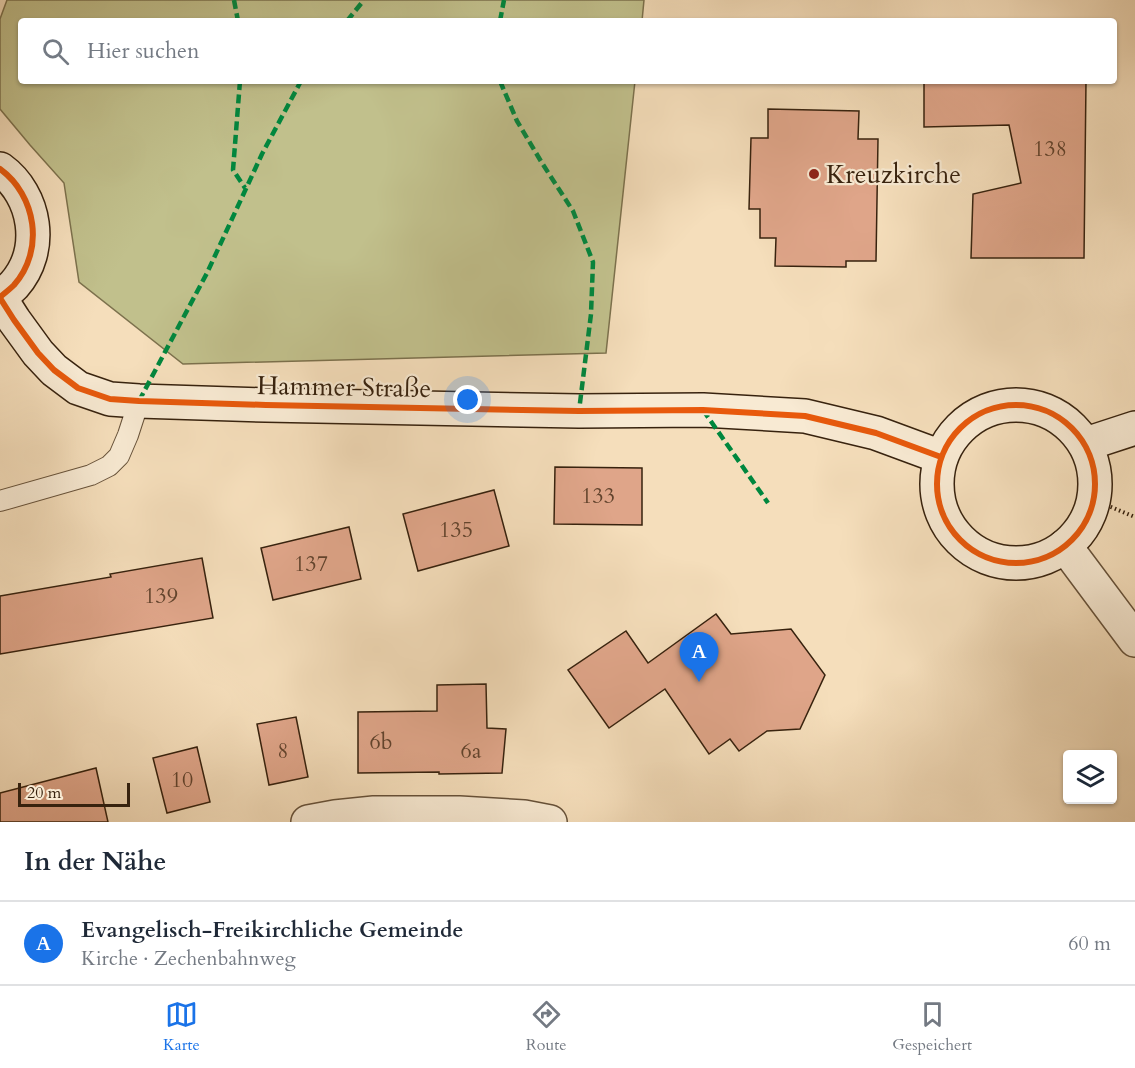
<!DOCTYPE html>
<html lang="de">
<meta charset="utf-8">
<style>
body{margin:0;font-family:Cardo,serif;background:#f2f2f3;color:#1f2937}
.controls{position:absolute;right:18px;bottom:18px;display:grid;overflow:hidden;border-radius:6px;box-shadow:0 2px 4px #0004}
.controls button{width:54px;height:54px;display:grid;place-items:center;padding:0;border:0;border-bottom:2px solid #e0e1e3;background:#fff;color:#1f2937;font:30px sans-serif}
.scale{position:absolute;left:18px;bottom:15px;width:112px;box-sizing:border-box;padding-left:6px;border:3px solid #37220e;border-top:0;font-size:16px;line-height:21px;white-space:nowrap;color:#37220e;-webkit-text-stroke:4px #f8ead3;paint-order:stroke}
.you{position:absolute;left:468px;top:400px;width:21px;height:21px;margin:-15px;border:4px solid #fff;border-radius:50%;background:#1a73e8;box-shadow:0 0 0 9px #1a73e833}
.badge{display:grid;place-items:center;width:39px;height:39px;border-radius:50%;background:#1a73e8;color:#fff;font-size:20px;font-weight:700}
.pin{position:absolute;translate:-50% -50px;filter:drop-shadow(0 2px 3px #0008)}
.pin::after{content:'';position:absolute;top:32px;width:21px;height:18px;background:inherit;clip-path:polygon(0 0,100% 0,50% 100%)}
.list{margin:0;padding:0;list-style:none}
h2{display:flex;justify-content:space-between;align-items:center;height:78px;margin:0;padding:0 24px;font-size:26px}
h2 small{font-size:20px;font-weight:400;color:#747a83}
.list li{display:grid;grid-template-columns:39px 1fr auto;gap:18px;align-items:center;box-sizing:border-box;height:84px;padding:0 24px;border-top:2px solid #e0e1e3}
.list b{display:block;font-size:22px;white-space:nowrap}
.list p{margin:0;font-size:20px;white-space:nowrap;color:#747a83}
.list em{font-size:20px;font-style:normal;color:#747a83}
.icon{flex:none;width:33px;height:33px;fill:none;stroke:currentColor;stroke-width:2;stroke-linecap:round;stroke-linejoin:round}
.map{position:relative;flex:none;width:1135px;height:822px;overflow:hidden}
.search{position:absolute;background:#fff;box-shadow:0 2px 4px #0004;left:18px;right:18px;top:18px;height:66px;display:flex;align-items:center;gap:15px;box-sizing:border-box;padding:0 21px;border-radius:6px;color:#747a83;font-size:22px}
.sheet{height:162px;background:#fff}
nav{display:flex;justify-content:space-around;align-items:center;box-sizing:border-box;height:84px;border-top:2px solid #e0e1e3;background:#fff;font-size:16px;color:#747a83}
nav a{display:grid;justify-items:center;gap:3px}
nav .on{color:#1a73e8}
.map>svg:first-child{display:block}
.green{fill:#c1c08c;stroke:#7c714d;stroke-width:1.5}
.building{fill:#dfa589;stroke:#37220e;stroke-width:1.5}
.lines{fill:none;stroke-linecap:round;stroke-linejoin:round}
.service-casing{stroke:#665139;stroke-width:22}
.minor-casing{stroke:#665139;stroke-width:36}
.secondary-casing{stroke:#37220e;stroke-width:36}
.path{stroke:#37220e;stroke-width:4;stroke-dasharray:1.5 3;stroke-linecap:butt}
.service{stroke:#f8ead3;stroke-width:20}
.minor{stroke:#f8ead3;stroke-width:33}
.secondary{stroke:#f8ead3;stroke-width:33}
.quiet{stroke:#00873e;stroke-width:4.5;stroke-dasharray:9 4.5;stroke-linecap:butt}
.cycleway-casing{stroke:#f8ead3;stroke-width:10}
.cycleway{stroke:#e8590c;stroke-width:6}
.poi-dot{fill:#8f2418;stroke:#f8ead3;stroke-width:2}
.labels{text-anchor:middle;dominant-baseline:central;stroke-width:4.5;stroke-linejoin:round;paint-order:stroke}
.number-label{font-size:22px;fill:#61432d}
.poi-label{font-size:26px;fill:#37220e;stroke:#f8ead3;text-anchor:start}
.street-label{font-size:26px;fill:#37220e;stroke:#f8ead3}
</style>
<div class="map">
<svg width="1135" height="822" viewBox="0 0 1135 822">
<rect width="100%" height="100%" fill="#f5debb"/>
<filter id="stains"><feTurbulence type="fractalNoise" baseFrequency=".00333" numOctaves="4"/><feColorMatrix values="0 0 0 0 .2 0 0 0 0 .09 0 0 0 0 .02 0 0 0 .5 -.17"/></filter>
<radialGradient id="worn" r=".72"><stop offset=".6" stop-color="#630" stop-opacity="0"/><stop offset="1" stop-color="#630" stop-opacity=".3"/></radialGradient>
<!-- green -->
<polygon class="green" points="7,0 644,0 642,21 21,21 21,81 635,81 606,353 183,364 79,282 64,183 30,145 0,109 0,19"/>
<!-- building -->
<g class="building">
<polygon points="924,81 1086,81 1084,258 971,258 973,194 1021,183 1009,125 924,127"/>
<polygon points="768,109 859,111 858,139 878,139 876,261 846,261 846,267 775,266 776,238 760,238 760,209 749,209 751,138 768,138"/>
<polygon points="555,467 642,468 642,525 554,524"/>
<polygon points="494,490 509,546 418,571 403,514"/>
<polygon points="349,527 361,579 273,600 261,548"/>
<polygon points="202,558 213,618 0,654 0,596 111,577 110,574"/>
<polygon points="716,614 731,634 791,629 825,675 800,729 767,731 739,751 730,739 709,754 665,689 609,728 568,670 626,631 648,663"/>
<polygon points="486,684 487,728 506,729 502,773 439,774 439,772 358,773 358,712 437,711 437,685"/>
<polygon points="296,717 308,777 269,785 257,724"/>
<polygon points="197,747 210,802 167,813 153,758"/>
<polygon points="96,768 108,822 0,822 0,793"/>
</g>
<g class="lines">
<!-- service casing -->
<g class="service-casing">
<polyline id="service" points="0,501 91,475 109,466 119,456 128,435 139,401"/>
</g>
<!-- minor casing -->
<g class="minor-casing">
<g id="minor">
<polyline points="1065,546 1135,640"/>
<polyline points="308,822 335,817 374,813 459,813 524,817 550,822"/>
</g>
</g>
<!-- secondary casing -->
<g class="secondary-casing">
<g id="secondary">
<path d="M0,169C36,195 45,250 14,285C10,289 5,293 0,297"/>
<polyline points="0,298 14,320 38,353 54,370 78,388 110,399 139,401 266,405 579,411 703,410 805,416 876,433 941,457"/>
<circle cx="1016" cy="484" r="79"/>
<polyline points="1086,444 1135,428"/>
</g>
</g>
<!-- path -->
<polyline class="path" points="1094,500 1135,517"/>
<!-- service -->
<use href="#service" class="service"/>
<!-- minor -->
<use href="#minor" class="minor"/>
<!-- secondary -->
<use href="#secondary" class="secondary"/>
<!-- quiet -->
<g class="quiet">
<polyline points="234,0 238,21"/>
<polyline points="347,21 364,0"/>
<polyline points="500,21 504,0"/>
<polyline points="240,81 233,170 245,188"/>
<polyline points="500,81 517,121 542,163 573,211 593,262 591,314 579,411"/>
<polyline points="139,401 207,273 262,154 301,81"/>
<polyline points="703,410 768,503"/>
</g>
<!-- cycleway casing -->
<g class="cycleway-casing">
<g id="cycleway">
<path d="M0,169C36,195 45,250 14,285C10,289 5,293 0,297"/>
<polyline points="0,298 14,320 38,353 54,370 78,388 110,399 139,401 266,405 579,411 703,410 805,416 876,433 941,457"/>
<circle cx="1016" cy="484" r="79"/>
</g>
</g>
<!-- cycleway -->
<use href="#cycleway" class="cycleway"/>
</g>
<!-- markers -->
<circle class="poi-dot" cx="814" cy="174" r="6"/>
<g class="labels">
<!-- number labels -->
<g class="number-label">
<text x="1050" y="149">138</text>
<text x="598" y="496">133</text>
<text x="456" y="530">135</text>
<text x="311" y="564">137</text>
<text x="161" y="596">139</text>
<text x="381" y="742">6b</text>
<text x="283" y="751">8</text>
<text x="471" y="751">6a</text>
<text x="182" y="780">10</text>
</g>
<!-- poi labels -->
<g class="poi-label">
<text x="826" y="174">Kreuzkirche</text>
</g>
<!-- street labels -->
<g class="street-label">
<text transform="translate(344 387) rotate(1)">Hammer Straße</text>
</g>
</g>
<rect width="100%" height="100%" filter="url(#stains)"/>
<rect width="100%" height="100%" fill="url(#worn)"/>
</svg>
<div class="controls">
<button><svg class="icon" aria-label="layers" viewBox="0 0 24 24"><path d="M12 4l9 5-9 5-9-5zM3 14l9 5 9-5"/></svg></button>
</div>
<div class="scale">20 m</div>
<div class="you"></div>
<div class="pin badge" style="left:699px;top:682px">A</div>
<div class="search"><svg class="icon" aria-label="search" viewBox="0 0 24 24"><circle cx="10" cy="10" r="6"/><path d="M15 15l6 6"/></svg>Hier suchen</div>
</div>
<section class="sheet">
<h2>In der Nähe<small></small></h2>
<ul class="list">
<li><span class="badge">A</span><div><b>Evangelisch-Freikirchliche Gemeinde</b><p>Kirche · Zechenbahnweg</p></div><em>60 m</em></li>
</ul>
</section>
<nav>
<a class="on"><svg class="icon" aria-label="map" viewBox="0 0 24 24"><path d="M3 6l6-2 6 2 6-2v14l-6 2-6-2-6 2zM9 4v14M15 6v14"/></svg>Karte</a>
<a><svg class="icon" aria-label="directions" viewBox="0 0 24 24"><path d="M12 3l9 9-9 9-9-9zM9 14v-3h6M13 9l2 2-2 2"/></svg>Route</a>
<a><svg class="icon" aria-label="saved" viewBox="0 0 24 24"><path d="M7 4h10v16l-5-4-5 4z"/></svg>Gespeichert</a>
</nav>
